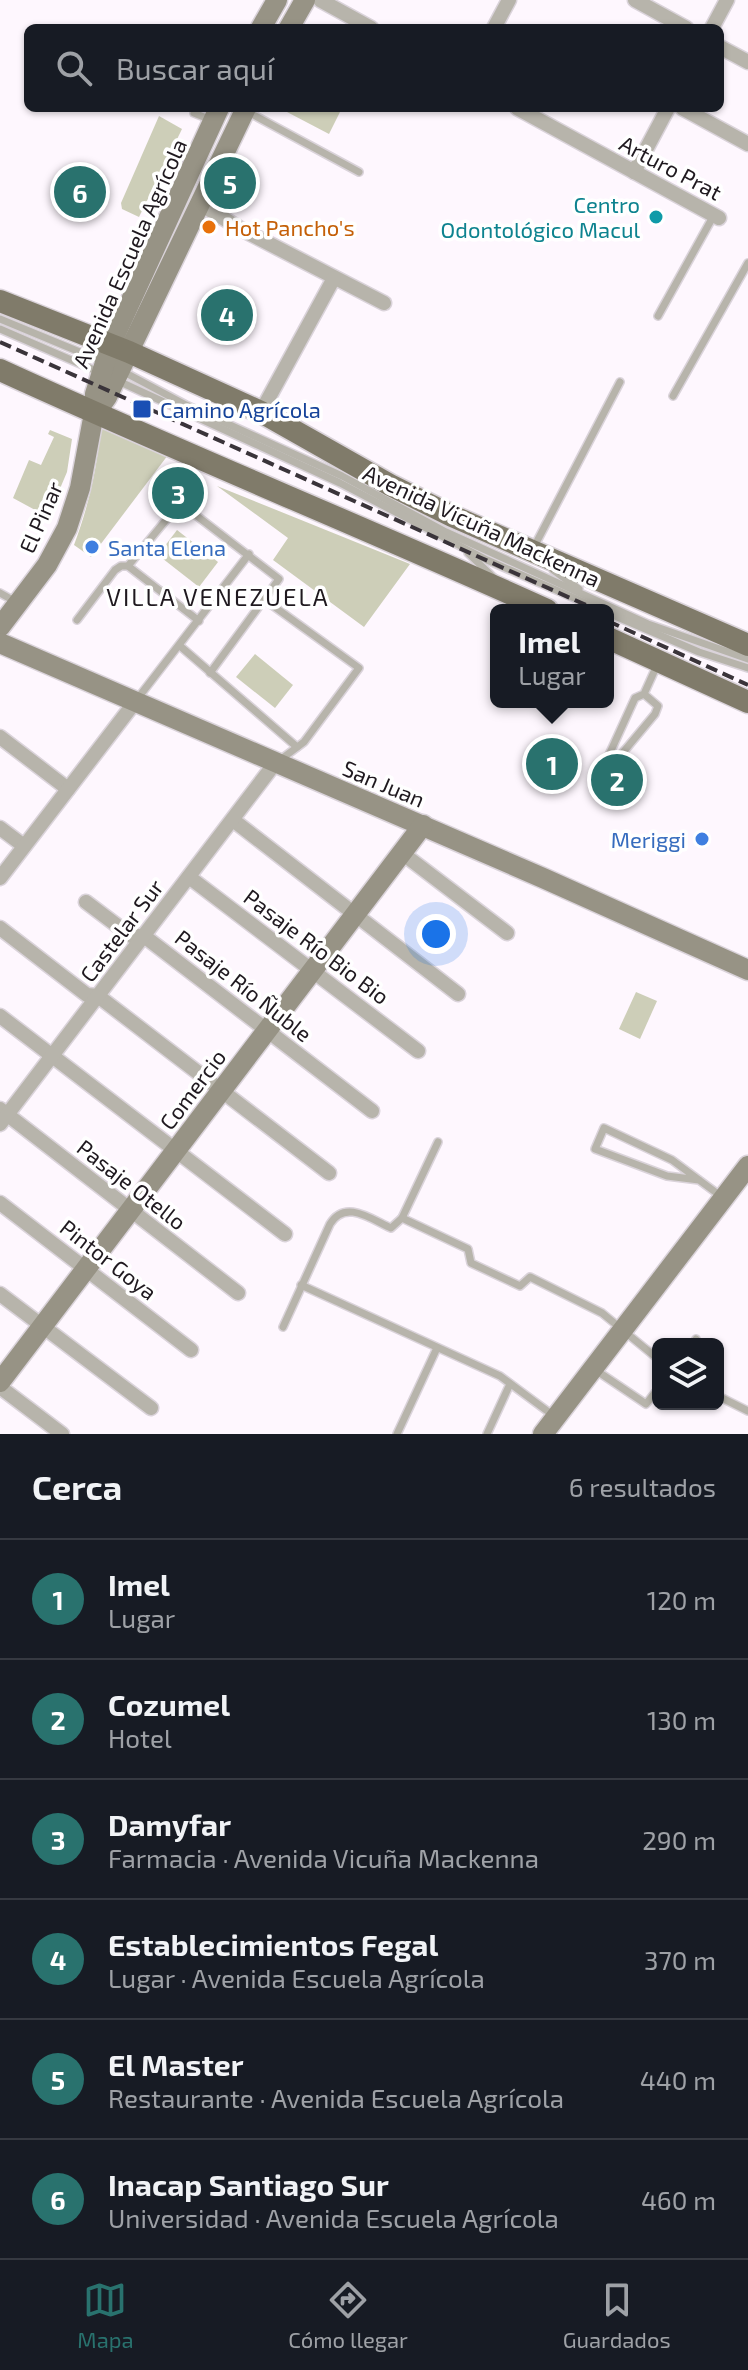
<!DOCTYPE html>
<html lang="es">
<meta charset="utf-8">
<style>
body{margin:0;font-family:"Exo 2",sans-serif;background:#242831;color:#f1f3f6}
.controls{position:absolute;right:24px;bottom:24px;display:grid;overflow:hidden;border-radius:12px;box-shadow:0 2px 6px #0004}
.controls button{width:72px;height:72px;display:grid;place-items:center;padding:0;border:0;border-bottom:2px solid #363941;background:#171b24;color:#f1f3f6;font:40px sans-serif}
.you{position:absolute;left:436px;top:934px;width:28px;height:28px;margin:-20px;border:6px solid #fff;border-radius:50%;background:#1a73e8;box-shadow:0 0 0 12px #1a73e833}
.badge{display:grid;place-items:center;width:52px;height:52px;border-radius:50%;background:#29726e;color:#fff;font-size:26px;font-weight:700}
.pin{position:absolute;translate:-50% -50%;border:4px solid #fff;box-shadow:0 2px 8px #0006}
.popup{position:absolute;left:490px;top:604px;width:124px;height:104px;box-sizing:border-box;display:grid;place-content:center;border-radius:12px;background:#171b24;filter:drop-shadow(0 2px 6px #0005);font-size:26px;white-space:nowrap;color:#9ea1a6}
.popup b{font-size:30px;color:#f1f3f6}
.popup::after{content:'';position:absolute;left:50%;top:100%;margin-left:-16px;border:16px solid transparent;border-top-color:#171b24}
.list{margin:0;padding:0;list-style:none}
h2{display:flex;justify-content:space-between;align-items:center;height:104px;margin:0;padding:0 32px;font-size:34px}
h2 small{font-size:26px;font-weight:400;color:#9ea1a6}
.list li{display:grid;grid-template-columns:52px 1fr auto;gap:24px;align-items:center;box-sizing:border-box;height:120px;padding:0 32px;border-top:2px solid #363941}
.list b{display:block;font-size:30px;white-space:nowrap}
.list p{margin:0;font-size:26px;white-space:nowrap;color:#9ea1a6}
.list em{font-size:26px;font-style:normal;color:#9ea1a6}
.icon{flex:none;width:44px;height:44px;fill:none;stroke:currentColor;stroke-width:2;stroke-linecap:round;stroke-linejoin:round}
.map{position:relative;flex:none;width:748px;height:1434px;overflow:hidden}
.search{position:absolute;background:#171b24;box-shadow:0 2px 6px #0004;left:24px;right:24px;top:24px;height:88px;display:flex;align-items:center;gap:20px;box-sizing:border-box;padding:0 28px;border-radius:12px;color:#9ea1a6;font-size:30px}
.sheet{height:824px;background:#171b24}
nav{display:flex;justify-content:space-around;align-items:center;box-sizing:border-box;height:112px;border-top:2px solid #363941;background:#171b24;font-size:22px;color:#9ea1a6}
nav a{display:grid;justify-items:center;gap:4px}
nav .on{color:#29726e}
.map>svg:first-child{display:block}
.green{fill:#cdceb8}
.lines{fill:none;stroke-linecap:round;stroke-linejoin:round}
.lane-casing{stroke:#dad3da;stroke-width:10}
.street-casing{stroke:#dad3da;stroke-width:17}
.secondary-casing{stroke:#dad3da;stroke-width:23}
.primary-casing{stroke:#dad3da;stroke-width:25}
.lane{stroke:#b7b4ab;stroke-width:7}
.street{stroke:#b7b4ab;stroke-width:14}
.secondary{stroke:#979385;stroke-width:20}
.primary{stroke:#807b6a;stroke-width:22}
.rail{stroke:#3a343a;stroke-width:4;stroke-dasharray:12 6;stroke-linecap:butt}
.culture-dot{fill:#0f9aa8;stroke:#fff;stroke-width:3}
.food-dot{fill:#e8710a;stroke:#fff;stroke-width:3}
.transit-dot{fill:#1a4fb4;stroke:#fff;stroke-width:3}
.shop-dot{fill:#3f7fe0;stroke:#fff;stroke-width:3}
.labels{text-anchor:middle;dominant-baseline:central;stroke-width:7;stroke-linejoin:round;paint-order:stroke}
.street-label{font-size:22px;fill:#1f191f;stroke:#fff}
.culture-label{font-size:22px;fill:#0d838f;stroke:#fff;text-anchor:end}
.food-label{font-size:22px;fill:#c56008;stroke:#fff;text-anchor:start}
.transit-label{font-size:22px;fill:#164399;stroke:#fff;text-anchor:start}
.shop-label{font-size:22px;fill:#366cbe;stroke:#fff;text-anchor:start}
.neighbourhood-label{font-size:24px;letter-spacing:2px;fill:#1f191f;stroke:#fff}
</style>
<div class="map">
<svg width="748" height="1434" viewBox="0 0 748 1434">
<rect width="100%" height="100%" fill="#fef7fe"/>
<!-- green -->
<g class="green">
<polygon points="289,108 342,108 329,134 287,112"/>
<polygon points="159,116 182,129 139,217 122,209 121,203"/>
<path d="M101,422L168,455L91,557L74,545C89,505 98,465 101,422Z"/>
<polygon points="50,430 72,439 67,472 48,517 13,498 29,460 41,465 54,437 48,434"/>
<polygon points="217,486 410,564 364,627 273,560 288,538"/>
<polygon points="177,530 218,562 199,587 158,555"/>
<polygon points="255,654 293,685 275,708 236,677"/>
<polygon points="636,992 657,1001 640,1039 619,1029"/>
</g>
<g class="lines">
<!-- lane casing -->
<g class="lane-casing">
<g id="lane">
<polyline points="248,112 359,172"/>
<polyline points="194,113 211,120"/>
<polyline points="658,316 714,215"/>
<polyline points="0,319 104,362"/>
<polyline points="0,329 101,373"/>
<polyline points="122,371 186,405 342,476 446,532 648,624 748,659"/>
<polyline points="116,380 340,483 487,560 602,610"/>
<polyline points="673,396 748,263"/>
<polyline points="534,547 620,382"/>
<polyline points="468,553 494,578"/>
<polyline points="128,566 199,621"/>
<polyline points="553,570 579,589"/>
<polyline points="0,593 16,602"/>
<polyline points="265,600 359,668 304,742 280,760"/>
<polyline points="608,613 699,652 748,668"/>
<polyline points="77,620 115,570 121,566 128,566 180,503 279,579 210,673"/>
<polyline points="180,646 297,747"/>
<polyline points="644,694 635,698 603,768 605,774 655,714 658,706 644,694 658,663"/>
<polyline points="138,698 249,554"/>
<polyline points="699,1180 667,1176 595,1149 604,1128 672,1160 722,1197"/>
<polyline points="402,1218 438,1142"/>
<polyline points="301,1285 500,1376 554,1416"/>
<path d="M283,1327L330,1224C345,1199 371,1219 391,1228L402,1218L468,1249L471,1263L520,1286L530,1277L602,1313L658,1359"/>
<polyline points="693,1344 696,1339"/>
<polyline points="594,1369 646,1404 658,1389"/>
<polyline points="718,1396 748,1411"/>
<polyline points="397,1434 437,1348"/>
<polyline points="487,1434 510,1384"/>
</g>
</g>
<!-- street casing -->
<g class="street-casing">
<g id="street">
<polyline points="320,0 371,28"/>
<polyline points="635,0 686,28"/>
<polyline points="494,28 509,0"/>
<polyline points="712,28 727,0"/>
<polyline points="720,47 748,62"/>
<polyline points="517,108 719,218"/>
<polyline points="682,108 748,144"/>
<polyline points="634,172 668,108"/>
<polyline points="199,203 239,228 384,303"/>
<polyline points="261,412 334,278"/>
<polyline points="0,737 68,789"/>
<polyline points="233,820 458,994"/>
<polyline points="0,828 24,846"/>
<polyline points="402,853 507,933"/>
<polyline points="189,877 418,1051"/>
<polyline points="0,878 135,702"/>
<polyline points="86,902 131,936 144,936 372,1111"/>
<polyline points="0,928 87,995 98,996 329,1173"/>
<polyline points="0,1016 285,1234"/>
<polyline points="0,1109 238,1293"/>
<polyline points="0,1124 276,762"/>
<polyline points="0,1203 191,1350"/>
<polyline points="0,1294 151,1408"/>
<polyline points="0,1387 62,1434"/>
</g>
</g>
<!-- secondary casing -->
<g class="secondary-casing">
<g id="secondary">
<polyline points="261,28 277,0"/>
<polyline points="289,28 305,0"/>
<polyline points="97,411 107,397 246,108"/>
<polyline points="0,627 47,565 67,528 80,488 94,413 95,394 111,344 219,108"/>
<polyline points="0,643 543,878 748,970"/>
<polyline points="0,1382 423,825"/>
<polyline points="543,1434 748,1166"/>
</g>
</g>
<!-- primary casing -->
<g class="primary-casing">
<g id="primary">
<polyline points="0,301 129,352 261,412 390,485 452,516 748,645"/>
<path d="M0,370C181,453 366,528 547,610"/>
<polyline points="608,638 748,702"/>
</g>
</g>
<!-- lane -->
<use href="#lane" class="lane"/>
<!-- street -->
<use href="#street" class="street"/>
<!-- secondary -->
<use href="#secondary" class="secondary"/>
<!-- primary -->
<use href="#primary" class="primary"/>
<!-- rail -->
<g class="rail">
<polyline points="0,342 597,610"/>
<polyline points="608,621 748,685"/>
</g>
</g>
<!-- markers -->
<circle class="culture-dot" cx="656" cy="217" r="8"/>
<circle class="food-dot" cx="209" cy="227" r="8"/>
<rect class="transit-dot" x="132" y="399" width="20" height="20" rx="4"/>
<g class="shop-dot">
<circle cx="92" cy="547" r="8"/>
<circle cx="702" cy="839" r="8"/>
</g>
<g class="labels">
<!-- street labels -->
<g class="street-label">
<text transform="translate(671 167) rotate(28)">Arturo Prat</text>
<text transform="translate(129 253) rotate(-66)">Avenida Escuela Agrícola</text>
<text transform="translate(40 517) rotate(-66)">El Pinar</text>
<text transform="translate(482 525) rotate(25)">Avenida Vicuña Mackenna</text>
<text transform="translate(384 783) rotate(23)">San Juan</text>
<text transform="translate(121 930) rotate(-53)">Castelar Sur</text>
<text transform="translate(317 946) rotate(37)">Pasaje Río Bio Bio</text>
<text transform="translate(244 985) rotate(38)">Pasaje Río Ñuble</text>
<text transform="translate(192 1089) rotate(-53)">Comercio</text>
<text transform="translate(132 1184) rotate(38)">Pasaje Otello</text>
<text transform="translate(109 1259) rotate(38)">Pintor Goya</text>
</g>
<!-- culture labels -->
<g class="culture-label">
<text x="640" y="204">Centro<tspan x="640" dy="25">Odontológico Macul</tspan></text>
</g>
<!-- food labels -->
<g class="food-label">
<text x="225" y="227">Hot Pancho's</text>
</g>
<!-- transit labels -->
<g class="transit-label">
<text x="160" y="409">Camino Agrícola</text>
</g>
<!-- shop labels -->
<g class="shop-label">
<text x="108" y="547">Santa Elena</text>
<text x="686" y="839" text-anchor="end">Meriggi</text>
</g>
<!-- neighbourhood labels -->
<g class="neighbourhood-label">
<text x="218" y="596">VILLA VENEZUELA</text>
</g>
</g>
</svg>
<div class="controls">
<button><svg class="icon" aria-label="layers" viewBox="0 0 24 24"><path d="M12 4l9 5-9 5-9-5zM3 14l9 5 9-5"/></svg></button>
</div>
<div class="you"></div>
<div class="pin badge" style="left:552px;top:764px">1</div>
<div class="popup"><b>Imel</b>Lugar</div>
<div class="pin badge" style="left:617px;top:780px">2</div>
<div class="pin badge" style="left:178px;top:493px">3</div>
<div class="pin badge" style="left:227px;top:315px">4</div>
<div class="pin badge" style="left:230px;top:183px">5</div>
<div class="pin badge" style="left:80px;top:192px">6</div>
<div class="search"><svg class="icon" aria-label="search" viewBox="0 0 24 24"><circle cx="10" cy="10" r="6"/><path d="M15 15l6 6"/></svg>Buscar aquí</div>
</div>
<section class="sheet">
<h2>Cerca<small>6 resultados</small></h2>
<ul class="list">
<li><span class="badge">1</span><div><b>Imel</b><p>Lugar</p></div><em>120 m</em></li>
<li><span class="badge">2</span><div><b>Cozumel</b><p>Hotel</p></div><em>130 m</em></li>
<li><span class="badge">3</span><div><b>Damyfar</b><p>Farmacia · Avenida Vicuña Mackenna</p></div><em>290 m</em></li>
<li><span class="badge">4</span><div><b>Establecimientos Fegal</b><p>Lugar · Avenida Escuela Agrícola</p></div><em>370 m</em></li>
<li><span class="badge">5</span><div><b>El Master</b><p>Restaurante · Avenida Escuela Agrícola</p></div><em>440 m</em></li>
<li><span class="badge">6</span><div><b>Inacap Santiago Sur</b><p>Universidad · Avenida Escuela Agrícola</p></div><em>460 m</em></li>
</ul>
</section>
<nav>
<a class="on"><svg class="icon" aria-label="map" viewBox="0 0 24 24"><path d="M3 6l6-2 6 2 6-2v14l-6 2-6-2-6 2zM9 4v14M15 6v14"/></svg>Mapa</a>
<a><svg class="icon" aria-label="directions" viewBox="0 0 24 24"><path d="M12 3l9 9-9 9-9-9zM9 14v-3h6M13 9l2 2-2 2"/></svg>Cómo llegar</a>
<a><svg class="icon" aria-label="saved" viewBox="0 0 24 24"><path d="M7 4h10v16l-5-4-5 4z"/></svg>Guardados</a>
</nav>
